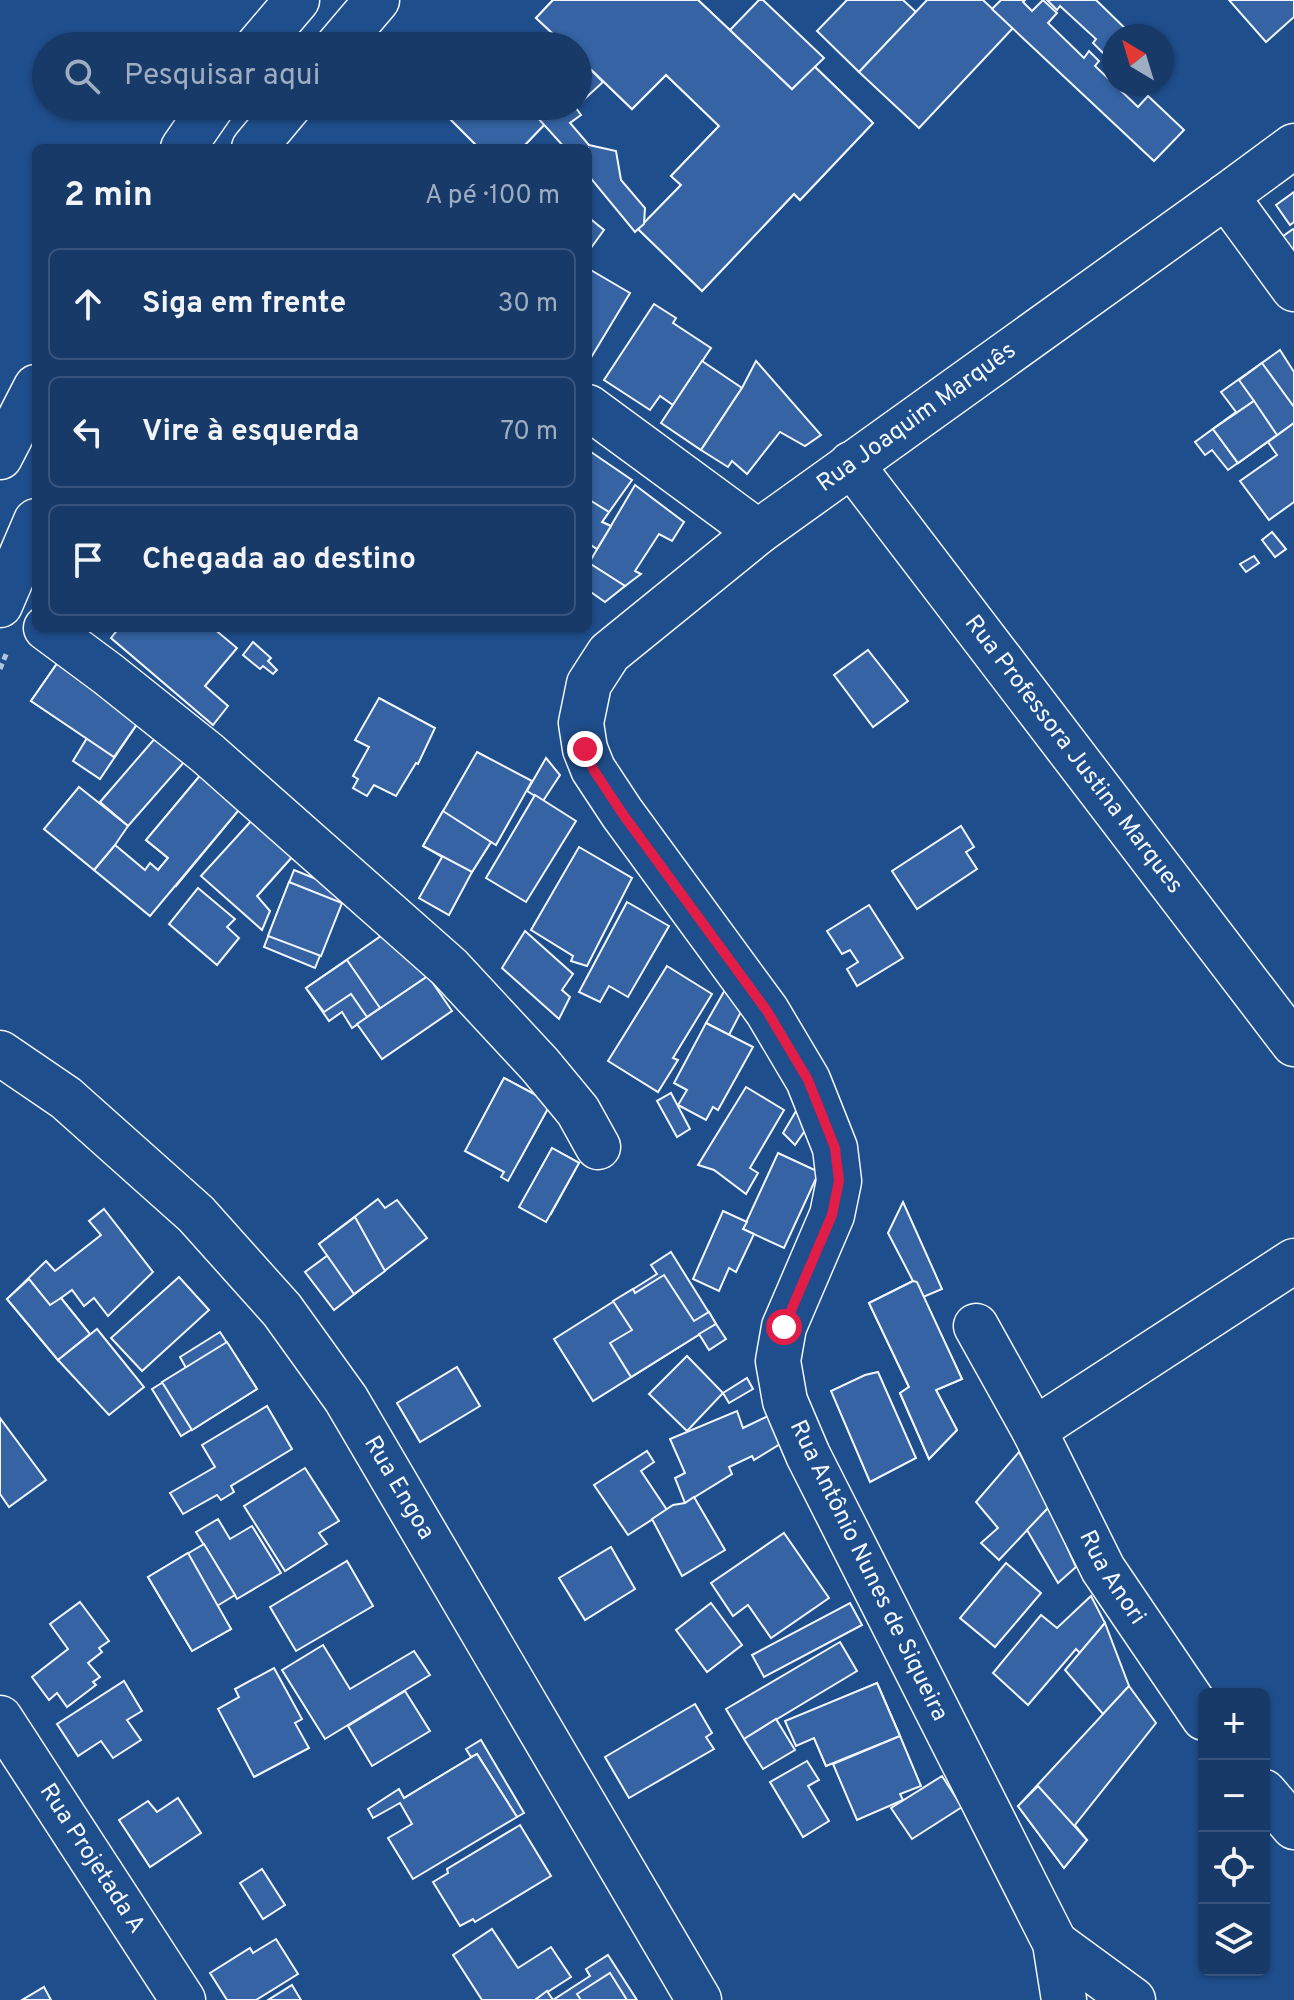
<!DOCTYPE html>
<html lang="pt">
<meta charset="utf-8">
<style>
body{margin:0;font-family:Overpass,sans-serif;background:#20416f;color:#f1f3f6}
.controls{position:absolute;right:24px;bottom:24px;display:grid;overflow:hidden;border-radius:12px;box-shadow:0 2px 6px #0004}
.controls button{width:72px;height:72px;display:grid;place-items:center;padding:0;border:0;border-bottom:2px solid #36547d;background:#173a69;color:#f1f3f6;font:40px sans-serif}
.compass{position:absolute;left:1102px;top:24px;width:72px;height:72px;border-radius:50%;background:#173a69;box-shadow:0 2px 6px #0004;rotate:322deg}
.stop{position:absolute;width:24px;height:24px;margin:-18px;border:6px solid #e11d48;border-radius:50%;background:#fff}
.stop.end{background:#e11d48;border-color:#fff;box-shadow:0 2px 8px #0008}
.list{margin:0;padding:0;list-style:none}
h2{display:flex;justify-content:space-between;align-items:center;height:104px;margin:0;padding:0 32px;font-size:34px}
h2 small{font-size:26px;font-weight:400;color:#9eadc0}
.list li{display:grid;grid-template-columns:52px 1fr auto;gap:24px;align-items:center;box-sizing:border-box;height:112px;margin:0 16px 16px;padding:0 16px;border:2px solid #36547d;border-radius:12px}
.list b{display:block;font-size:30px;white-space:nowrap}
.list em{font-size:26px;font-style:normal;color:#9eadc0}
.icon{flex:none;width:44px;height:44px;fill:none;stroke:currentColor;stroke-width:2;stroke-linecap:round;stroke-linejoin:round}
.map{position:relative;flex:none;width:1294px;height:2000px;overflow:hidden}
.search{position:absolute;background:#173a69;box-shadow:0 2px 6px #0004;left:32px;top:32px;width:560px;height:88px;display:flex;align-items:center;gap:20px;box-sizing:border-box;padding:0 28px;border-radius:44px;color:#9eadc0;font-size:30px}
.panel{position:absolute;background:#173a69;box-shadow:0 2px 6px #0004;left:32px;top:144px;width:560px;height:488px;border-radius:12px}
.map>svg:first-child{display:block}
.building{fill:#3563a3;stroke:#f2f6ff;stroke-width:2}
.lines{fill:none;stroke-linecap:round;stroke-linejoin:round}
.street-casing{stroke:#f2f6ff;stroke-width:47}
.primary-casing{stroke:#f2f6ff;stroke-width:47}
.path{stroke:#b3c4dc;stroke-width:5;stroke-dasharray:6 4;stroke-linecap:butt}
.street{stroke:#1f4e8c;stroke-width:44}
.primary{stroke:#1f4e8c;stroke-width:44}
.route{stroke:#e11d48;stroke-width:10}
.labels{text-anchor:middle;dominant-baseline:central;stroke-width:6;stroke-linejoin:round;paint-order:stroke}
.street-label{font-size:24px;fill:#f2f6ff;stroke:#1f4e8c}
</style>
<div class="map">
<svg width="1294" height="2000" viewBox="0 0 1294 2000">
<rect width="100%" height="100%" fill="#1f4e8c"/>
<!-- building -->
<g class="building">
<polygon points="553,0 698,0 792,89 814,66 873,123 800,200 794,194 702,291 638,229 681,185 671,176 719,126 666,75 632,109 578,57 578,46 566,46 536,18"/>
<polygon points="553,0 698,0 792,89 814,66 873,123 800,200 794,194 702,291 638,229 681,185 671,176 719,126 666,75 632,109 578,57 578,46 566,46 536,18"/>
<polygon points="759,0 763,0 824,58 792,89 730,30"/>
<polygon points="847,0 903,0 916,12 859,72 817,31"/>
<polygon points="927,0 983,0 1013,28 919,128 859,72"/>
<polygon points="1001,0 1025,0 1023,2 1032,11 1043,0 1057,13 1048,23 1084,58 1089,51 1099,61 1095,66 1138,107 1148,96 1184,130 1154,161 992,9"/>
<polygon points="1047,0 1096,0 1133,36 1114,36 1114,53 1110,49 1105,55 1093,43 1096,39 1060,6 1057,10"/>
<polygon points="1229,0 1294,0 1294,17 1266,42"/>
<polygon points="589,68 603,82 578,105 578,76"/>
<polygon points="437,106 527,106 545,124 522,148 479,148"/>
<polygon points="437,106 527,106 545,124 522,148 479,148"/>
<polygon points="527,106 577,106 576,108 581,115 570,123 589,145 616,151 621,180 645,208 644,224 638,229 635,232 588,175 588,148 565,148"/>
<polygon points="1294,192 1294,222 1290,225 1276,205"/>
<polygon points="588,217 604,230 588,252"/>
<polygon points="1293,229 1294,230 1294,257 1279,239"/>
<polygon points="589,269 630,293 589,361 588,360"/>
<polygon points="654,304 676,318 673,323 711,348 673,405 660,396 650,410 604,380"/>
<polygon points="1280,350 1294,372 1294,423 1228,470 1212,450 1205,455 1195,442 1236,412 1221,392"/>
<polygon points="702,361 742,388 701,450 661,423"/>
<polygon points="756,361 821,435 805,446 780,432 747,474 732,461 728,467 701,450 742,388"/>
<polygon points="1262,363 1294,407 1294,423 1238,463 1213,429 1254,401 1239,380"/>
<polygon points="1254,401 1277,435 1238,463 1213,429"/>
<polygon points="1294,423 1294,502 1269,520 1240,481 1277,455 1268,442"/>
<polygon points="591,452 632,480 602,522 611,526 597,549 588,543 588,456"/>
<polygon points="635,485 684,522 672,541 659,534 635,571 641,574 625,586 589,563"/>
<polygon points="588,499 609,512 602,522 611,526 597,549 588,543"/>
<polygon points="1272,532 1286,549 1275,557 1262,540"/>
<polygon points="1254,556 1259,563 1246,572 1240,564"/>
<polygon points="589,563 625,586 605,602 588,590"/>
<polygon points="119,628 213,628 237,648 205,686 228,706 213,725 111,638"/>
<polygon points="253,642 271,658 268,661 277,670 273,674 263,666 260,669 243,655"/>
<polygon points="868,650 908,701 873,727 834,675"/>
<polygon points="63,655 146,711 100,779 73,761 87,738 31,701"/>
<polygon points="63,655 146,711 114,757 31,701"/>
<polygon points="379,698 435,728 418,764 416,763 396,796 374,785 367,796 353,788 358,779 353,776 369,747 355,740"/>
<polygon points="157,736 185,761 128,826 100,802"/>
<polygon points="477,752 532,781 496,845 491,842 472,872 449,915 419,898 442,857 423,846"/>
<polygon points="546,758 560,775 543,801 527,791"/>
<polygon points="203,772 243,805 176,886 158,870 168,858 146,840"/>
<polygon points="203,772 243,805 150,916 94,870 115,845 145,870 150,863 158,870 168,858 146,840"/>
<polygon points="79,787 128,826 115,845 94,870 44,829"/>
<polygon points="535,795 576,821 526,902 486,878"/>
<polygon points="443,811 491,842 472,872 423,846"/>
<polygon points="253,819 292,857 252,902 212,865"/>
<polygon points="253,819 302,846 257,896 270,911 262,930 201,876"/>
<polygon points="961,826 974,847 966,852 977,869 917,909 892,871"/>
<polygon points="579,847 632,878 587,966 571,961 573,956 531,930"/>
<polygon points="294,870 346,891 315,968 264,947"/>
<polygon points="289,882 342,903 321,956 268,936"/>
<polygon points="198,888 235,919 227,927 239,938 217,965 169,924"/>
<polygon points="627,902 669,926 628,997 609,986 600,1002 579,992"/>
<polygon points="869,905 903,958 857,986 847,969 858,962 850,950 842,954 827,931"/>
<polygon points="394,927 428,976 352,1028 342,1012 329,1021 306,988"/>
<polygon points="525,931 573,974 562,990 570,997 559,1019 502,968"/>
<polygon points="347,960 380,1008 367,1017 351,994 324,1012 306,988"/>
<polygon points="667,966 712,994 673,1058 678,1060 658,1092 608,1061"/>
<polygon points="428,976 452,1011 382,1059 357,1024"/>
<polygon points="726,988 747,1000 729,1035 706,1023"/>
<polygon points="706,1023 753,1047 718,1110 713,1107 706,1120 678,1105 687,1090 674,1083"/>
<polygon points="504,1078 551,1103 519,1161 473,1137"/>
<polygon points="504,1078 551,1103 508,1181 501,1177 504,1172 465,1151"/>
<polygon points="746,1087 784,1110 750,1168 758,1173 746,1194 714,1170 698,1165"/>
<polygon points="671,1093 690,1129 677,1137 657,1101"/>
<polygon points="802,1101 813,1119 795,1145 783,1133"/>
<polygon points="552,1148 579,1163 551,1214 524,1199"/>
<polygon points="552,1148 579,1163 546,1222 519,1207"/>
<polygon points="778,1153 819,1172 784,1248 743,1229"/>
<polygon points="378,1199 385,1208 397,1200 427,1238 334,1310 305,1272 328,1255 319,1244"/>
<polygon points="903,1202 942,1289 923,1297 962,1379 936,1390 957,1430 929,1459 900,1393 909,1387 869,1303 913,1281 888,1233"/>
<polygon points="104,1209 153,1272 108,1316 94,1298 84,1306 72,1290 61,1298 90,1334 58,1360 7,1299 46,1261 55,1271 101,1235 89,1221"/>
<polygon points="723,1211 747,1222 743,1229 754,1234 736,1272 729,1268 719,1291 693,1279"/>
<polygon points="355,1217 385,1271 354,1294 319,1244"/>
<polygon points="671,1252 716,1324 593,1401 554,1339 657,1274 651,1265"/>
<polygon points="664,1275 694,1321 709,1312 716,1324 631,1377 610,1343 632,1330 613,1301 633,1289 635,1293"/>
<polygon points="179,1277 209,1310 142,1371 111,1338"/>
<polygon points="29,1279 50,1305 61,1298 90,1334 58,1360 7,1299"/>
<polygon points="913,1281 917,1282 962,1379 936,1390 957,1430 929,1459 900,1393 909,1387 869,1303"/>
<polygon points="716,1324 726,1339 709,1350 699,1334"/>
<polygon points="97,1329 144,1387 109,1415 58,1360"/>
<polygon points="220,1332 257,1389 181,1436 152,1389 186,1368 180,1357"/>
<polygon points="227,1342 257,1389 192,1430 162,1382"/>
<polygon points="687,1356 723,1393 687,1431 649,1394"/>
<polygon points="457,1367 480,1406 420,1442 397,1403"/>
<polygon points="878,1372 916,1458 870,1482 831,1391 865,1375"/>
<polygon points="747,1378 753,1389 729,1403 723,1393"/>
<polygon points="267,1406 292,1449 231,1486 234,1492 221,1500 217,1495 183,1514 170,1493 215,1467 202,1445"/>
<polygon points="737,1411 743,1428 768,1416 780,1444 754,1460 752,1456 729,1467 732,1474 685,1503 675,1478 685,1473 670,1439"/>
<polygon points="0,1418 46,1480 9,1507 0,1494"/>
<polygon points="647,1451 654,1462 641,1471 667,1510 628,1535 594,1485"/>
<polygon points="1019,1452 1049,1507 999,1560 981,1543 998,1528 976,1502"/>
<polygon points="305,1468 339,1521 319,1533 327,1544 285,1571 244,1506"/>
<polygon points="694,1497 725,1550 682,1576 652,1519 673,1505 685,1503"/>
<polygon points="1049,1507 1076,1567 1058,1583 1027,1530"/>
<polygon points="218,1519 230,1539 252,1526 281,1573 237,1599 196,1532"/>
<polygon points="784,1533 829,1598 771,1638 748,1605 733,1616 711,1583"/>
<polygon points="204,1544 235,1595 217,1606 231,1629 192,1651 148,1577"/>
<polygon points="611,1547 635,1589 585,1620 559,1578"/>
<polygon points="188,1553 231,1629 192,1651 148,1577"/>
<polygon points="347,1561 373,1606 296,1651 270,1607"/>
<polygon points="1006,1563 1041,1593 995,1647 960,1618"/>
<polygon points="1091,1596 1105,1623 1080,1653 1076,1649 1028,1705 993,1673 1041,1615 1057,1628"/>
<polygon points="80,1602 109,1641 99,1648 102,1652 88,1663 100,1677 93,1682 96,1685 67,1707 57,1693 49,1700 32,1677 68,1649 50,1624"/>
<polygon points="711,1603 742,1645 707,1672 676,1630"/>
<polygon points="850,1603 862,1625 764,1677 752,1655"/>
<polygon points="1105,1623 1129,1686 1103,1714 1065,1670"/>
<polygon points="840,1642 857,1671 744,1739 726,1709"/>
<polygon points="323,1645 350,1689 414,1651 430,1675 325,1739 282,1670"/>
<polygon points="274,1668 302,1719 295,1723 309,1748 254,1777 218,1709 239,1697 235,1689"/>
<polygon points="124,1681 142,1711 127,1720 141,1740 113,1758 101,1741 78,1756 57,1724"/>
<polygon points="877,1683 900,1736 826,1766 804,1714"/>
<polygon points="877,1683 900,1736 826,1766 814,1738 796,1746 785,1721"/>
<polygon points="1129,1686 1156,1723 1075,1825 1087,1840 1064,1868 1018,1806"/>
<polygon points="405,1691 430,1731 372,1766 348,1726"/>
<polygon points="695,1704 712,1733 706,1737 714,1749 629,1798 605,1757"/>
<polygon points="776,1719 795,1750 763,1769 744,1739"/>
<polygon points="900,1736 921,1786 900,1794 903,1800 857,1820 833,1764"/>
<polygon points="481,1740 524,1813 517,1817 477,1754 471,1757 466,1749"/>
<polygon points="477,1754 508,1805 435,1849 404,1798"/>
<polygon points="477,1754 517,1817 413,1879 388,1838 412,1824 400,1803 373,1818 368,1809 399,1789 404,1798"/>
<polygon points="807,1761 819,1780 808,1786 829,1821 803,1837 770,1782"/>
<polygon points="942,1776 962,1807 912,1839 891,1808"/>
<polygon points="1038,1786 1087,1840 1064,1868 1018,1806"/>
<polygon points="178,1798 201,1833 150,1867 119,1820 148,1801 157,1812"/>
<polygon points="520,1825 551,1876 475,1922 473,1919 460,1926 433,1882 448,1873 447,1869"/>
<polygon points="262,1869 285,1905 263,1919 240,1883"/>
<polygon points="492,1929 518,1968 551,1947 571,1977 535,2000 482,2000 453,1955"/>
<polygon points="276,1939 298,1974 256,2000 227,2000 210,1973 250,1948 253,1953"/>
<polygon points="608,1955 637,2000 553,2000 590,1976 586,1969"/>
<polygon points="610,1973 627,2000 581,2000 577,1994"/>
<polygon points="292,1985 301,2000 268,2000"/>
<polygon points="44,1987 51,2000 22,2000"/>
<polygon points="547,1991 553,2000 535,2000"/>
</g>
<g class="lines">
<!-- street casing -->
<g class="street-casing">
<g id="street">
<polyline points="1226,196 1294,289"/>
<polyline points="588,407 758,532"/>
<path id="s1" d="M851,464L1294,1044"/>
<polyline points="46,628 108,674 207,753 449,967 540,1065 578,1111 598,1147"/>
<path id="s2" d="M0,1053L66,1098L196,1214L282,1310L346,1399L699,2000"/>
<path id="s3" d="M976,1326L1034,1430L1103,1569L1204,1718"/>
<polyline points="1034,1430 1294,1261"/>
<path id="s4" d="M0,1718L183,2000"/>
<polyline points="1264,1792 1294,1827"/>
<polyline points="1055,1943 1133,2000"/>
<path id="s5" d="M1064,2000L1055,1943L808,1455L785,1401L778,1361L784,1327L832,1215L839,1181L835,1148L808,1080L767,1011L622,813L593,769L585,749L581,723L589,684L609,653L758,532L1226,196L1294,146"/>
</g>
</g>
<!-- primary casing -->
<g class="primary-casing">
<g id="primary">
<polyline points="258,46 297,0"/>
<polyline points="338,46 377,0"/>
<polyline points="183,148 212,106"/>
<polyline points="254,148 289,106"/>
<polyline points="0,457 36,387"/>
<polyline points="0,605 36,521"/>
</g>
</g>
<!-- path -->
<polyline class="path" points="0,669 7,652"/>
<!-- street -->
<use href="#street" class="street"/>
<!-- primary -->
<use href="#primary" class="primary"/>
</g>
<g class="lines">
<!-- route -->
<polyline class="route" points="585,749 593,769 622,813 767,1011 808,1080 835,1148 839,1181 832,1215 784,1327"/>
</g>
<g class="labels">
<!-- street labels -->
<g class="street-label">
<text stroke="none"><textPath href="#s5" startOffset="1892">Rua Joaquim Marquês</textPath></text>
<text stroke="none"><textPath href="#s1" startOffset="366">Rua Professora Justina Marques</textPath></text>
<text stroke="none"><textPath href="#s2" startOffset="596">Rua Engoa</textPath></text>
<text transform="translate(868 1571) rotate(64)">Rua Antônio Nunes de Siqueira</text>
<text stroke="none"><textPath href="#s3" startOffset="286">Rua Anori</textPath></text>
<text stroke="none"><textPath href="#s4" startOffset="168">Rua Projetada A</textPath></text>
</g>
</g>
</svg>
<div class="controls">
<button>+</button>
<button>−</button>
<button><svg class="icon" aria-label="locate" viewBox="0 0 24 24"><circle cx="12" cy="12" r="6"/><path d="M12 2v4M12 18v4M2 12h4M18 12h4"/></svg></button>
<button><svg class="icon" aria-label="layers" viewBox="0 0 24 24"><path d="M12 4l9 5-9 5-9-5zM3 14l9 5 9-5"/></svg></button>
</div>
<svg class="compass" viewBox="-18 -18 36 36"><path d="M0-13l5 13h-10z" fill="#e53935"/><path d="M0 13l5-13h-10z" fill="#9eadc0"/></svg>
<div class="stop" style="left:784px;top:1327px"></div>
<div class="stop end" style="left:585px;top:749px"></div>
<div class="search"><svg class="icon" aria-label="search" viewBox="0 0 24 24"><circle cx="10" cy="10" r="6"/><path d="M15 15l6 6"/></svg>Pesquisar aqui</div>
<section class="panel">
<h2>2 min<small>A pé · 100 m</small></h2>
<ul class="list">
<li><svg class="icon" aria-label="ahead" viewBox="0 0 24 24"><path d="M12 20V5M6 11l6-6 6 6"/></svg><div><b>Siga em frente</b></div><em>30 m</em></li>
<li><svg class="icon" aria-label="left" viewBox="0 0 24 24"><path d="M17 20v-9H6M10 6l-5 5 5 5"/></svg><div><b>Vire à esquerda</b></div><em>70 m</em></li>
<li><svg class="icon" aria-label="arrive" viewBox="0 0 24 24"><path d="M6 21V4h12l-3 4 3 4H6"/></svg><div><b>Chegada ao destino</b></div></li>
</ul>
</section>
</div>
